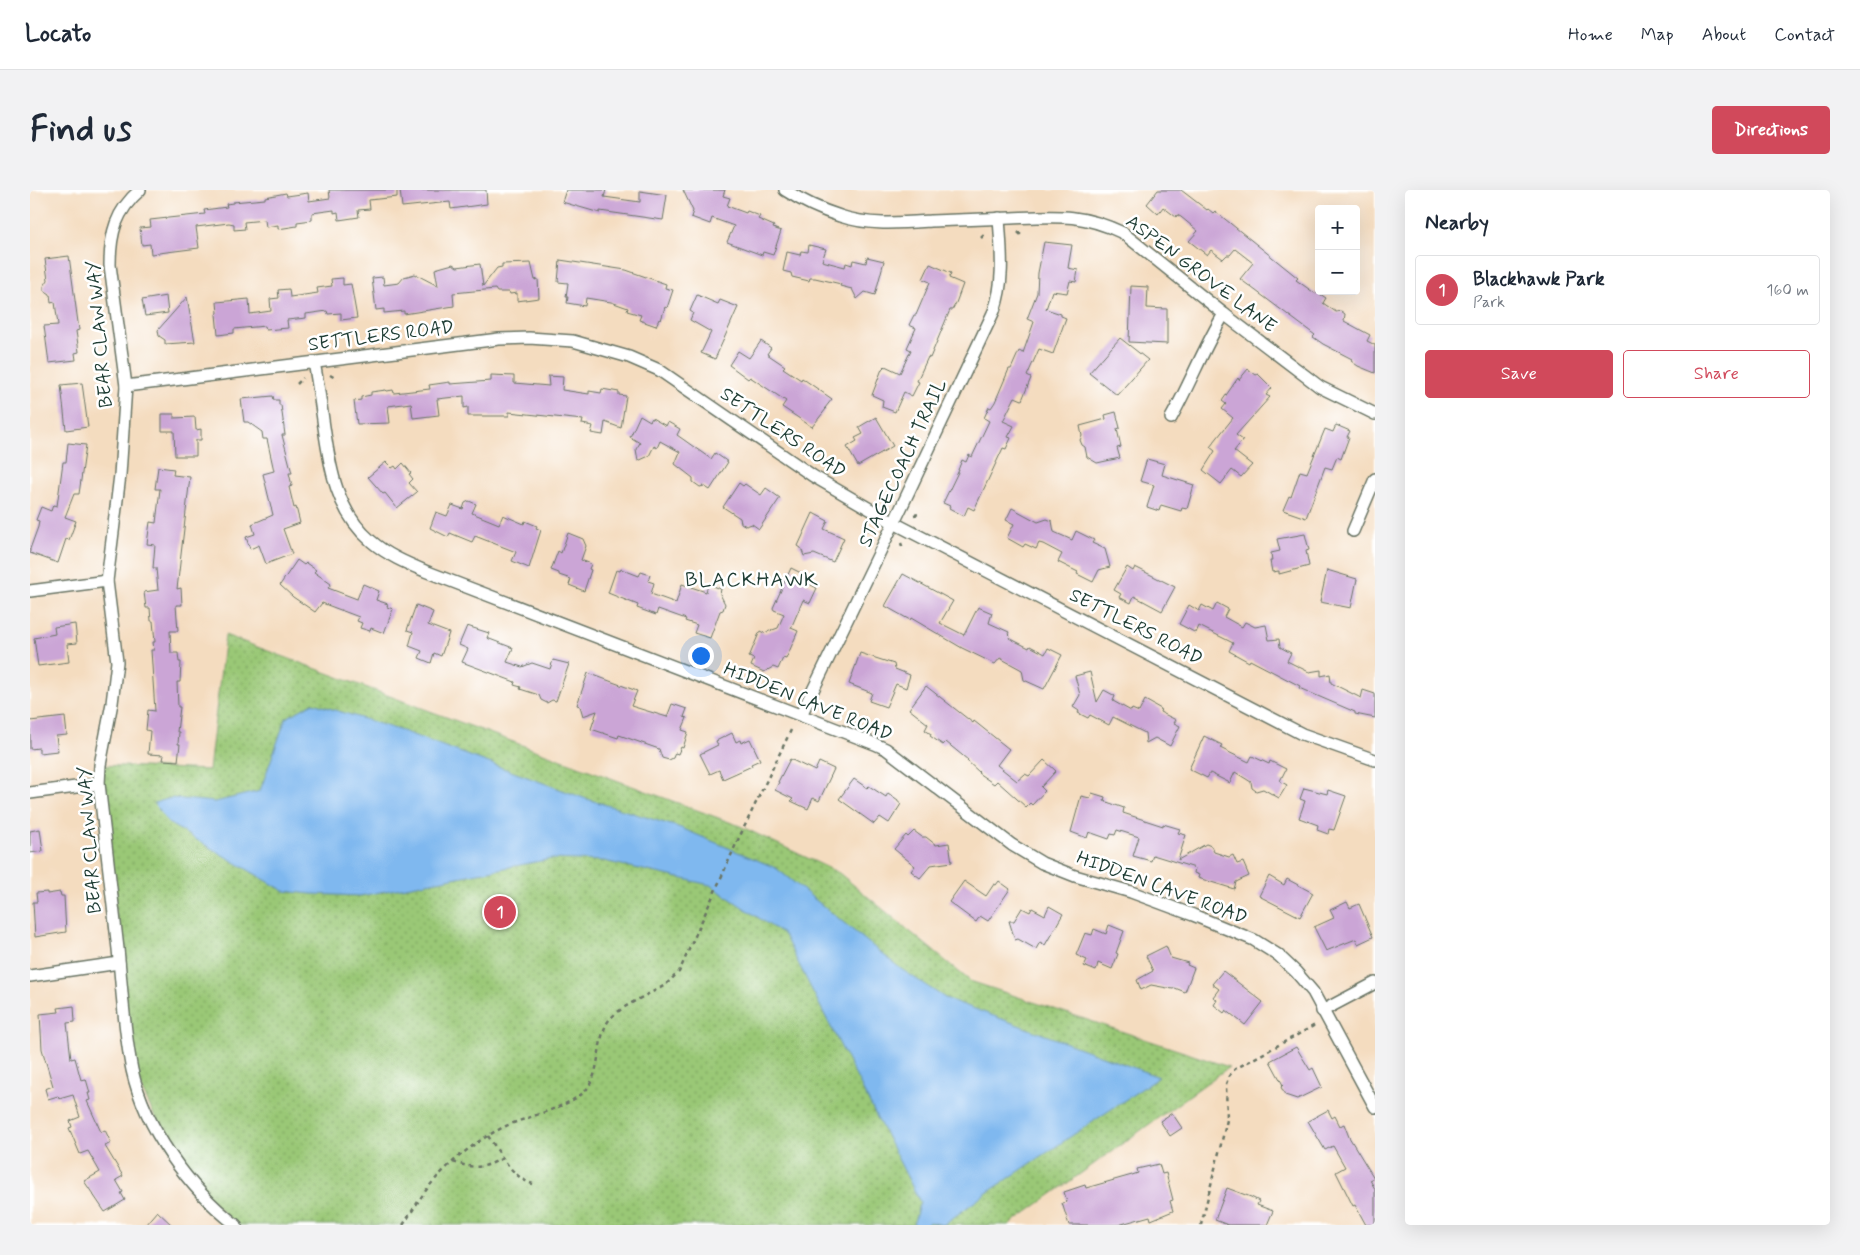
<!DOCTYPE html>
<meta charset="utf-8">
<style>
body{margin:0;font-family:Mynerve,sans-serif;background:#f2f2f3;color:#1f2937}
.controls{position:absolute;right:15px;top:15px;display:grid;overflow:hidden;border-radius:5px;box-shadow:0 5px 20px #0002}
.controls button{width:45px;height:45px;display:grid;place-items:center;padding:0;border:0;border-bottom:1px solid #e0e1e3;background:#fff;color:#1f2937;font:25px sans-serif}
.you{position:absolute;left:670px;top:465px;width:18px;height:18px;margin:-12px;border:4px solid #fff;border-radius:50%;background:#1a73e8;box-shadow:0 0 0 8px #1a73e833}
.badge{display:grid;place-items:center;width:32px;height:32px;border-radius:50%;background:#d1495b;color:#fff;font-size:16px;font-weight:700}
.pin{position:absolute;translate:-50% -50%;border:2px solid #fff;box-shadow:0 1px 5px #0006}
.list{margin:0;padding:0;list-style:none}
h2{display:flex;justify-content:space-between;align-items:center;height:65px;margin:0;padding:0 20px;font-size:21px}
h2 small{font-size:16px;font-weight:400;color:#747a83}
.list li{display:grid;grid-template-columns:32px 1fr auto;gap:15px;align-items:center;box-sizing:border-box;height:70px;margin:0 10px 10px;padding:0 10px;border:1px solid #e0e1e3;border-radius:5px}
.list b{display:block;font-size:19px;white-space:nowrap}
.list p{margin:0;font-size:16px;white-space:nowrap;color:#747a83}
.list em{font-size:16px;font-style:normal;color:#747a83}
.actions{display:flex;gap:10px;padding:15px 20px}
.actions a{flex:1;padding:11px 0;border:1px solid #d1495b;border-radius:5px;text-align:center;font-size:18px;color:#d1495b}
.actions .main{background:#d1495b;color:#fff}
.map{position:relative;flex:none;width:1345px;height:1035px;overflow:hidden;border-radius:5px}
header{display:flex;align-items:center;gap:30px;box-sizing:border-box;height:70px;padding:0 25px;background:#fff;border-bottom:1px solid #e0e1e3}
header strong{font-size:24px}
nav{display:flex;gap:28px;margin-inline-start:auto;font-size:18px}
.intro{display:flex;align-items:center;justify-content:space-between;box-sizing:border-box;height:120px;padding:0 30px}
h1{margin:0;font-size:35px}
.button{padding:12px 22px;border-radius:5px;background:#d1495b;color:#fff;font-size:18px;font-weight:700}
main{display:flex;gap:30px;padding:0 30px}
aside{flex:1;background:#fff;border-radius:5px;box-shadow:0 5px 20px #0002}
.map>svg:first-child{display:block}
.grass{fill:url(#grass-dots);stroke:#5c8255}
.water{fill:#7fb8ef;stroke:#4f7a92}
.building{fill:#cba5d6}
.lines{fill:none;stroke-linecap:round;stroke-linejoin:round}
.street-casing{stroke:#6a7565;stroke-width:14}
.path{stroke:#6a7565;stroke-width:2.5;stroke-dasharray:4 4;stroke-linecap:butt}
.street{stroke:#fff;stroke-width:11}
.labels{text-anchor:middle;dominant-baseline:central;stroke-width:5;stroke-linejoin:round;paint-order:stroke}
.street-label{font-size:19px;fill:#1f3d34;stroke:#fff}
.neighbourhood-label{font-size:20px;letter-spacing:1px;fill:#1f3d34;stroke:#fff}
</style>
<header>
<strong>Locato</strong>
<nav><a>Home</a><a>Map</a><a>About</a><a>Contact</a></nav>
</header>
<div class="intro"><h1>Find us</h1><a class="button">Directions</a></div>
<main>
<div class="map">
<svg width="1345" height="1035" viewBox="0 0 1345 1035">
<defs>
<pattern id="grass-dots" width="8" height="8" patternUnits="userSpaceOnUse" patternTransform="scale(1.25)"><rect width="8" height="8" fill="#9ac876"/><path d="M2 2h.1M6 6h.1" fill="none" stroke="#7da462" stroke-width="1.8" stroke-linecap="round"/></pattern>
</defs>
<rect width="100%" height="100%" fill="#fff"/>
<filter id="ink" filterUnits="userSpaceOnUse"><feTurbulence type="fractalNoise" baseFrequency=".02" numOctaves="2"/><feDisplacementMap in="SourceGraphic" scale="10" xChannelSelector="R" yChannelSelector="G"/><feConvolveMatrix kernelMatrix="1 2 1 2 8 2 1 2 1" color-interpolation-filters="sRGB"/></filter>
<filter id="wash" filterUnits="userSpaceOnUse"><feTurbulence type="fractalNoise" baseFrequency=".0096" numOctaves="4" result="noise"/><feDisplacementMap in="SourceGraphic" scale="20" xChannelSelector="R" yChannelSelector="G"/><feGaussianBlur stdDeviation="1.12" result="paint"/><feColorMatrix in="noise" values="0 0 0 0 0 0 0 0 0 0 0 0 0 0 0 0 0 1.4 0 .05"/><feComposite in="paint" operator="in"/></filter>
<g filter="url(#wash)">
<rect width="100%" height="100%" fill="#f4dcbf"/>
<!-- grass -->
<polygon class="grass" points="195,445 710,636 809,683 940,791 1199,877 979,1035 206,1035 150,979 103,881 70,575 179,580"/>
<!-- water -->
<polygon class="water" points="283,513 372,541 554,608 651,638 746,678 871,779 915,808 1129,887 954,1005 913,1035 899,1032 896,1035 883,1035 890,1012 754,745 680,695 574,671 521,669 330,706 281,704 254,701 138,633 124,613 141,608 185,612 230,601 256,528"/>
<g id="blocks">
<!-- building -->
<g class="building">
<polygon points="299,0 367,0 367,7 339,10 340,19 328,20 329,27 309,30 308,22 304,23 304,20 282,23 282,30 267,32 267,36 248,39 248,35 236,37 235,30 214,32 215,39 204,40 204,34 199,33 166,37 169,58 121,64 120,54 112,55 110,38 121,37 120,30 175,24 174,20 197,17 196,14 203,13 203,12 235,9 235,7 256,3 257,6 278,3 279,11 300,8"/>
<polygon points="370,0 456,0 457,14 421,19 420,12 372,17"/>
<polygon points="536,0 576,0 574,7 610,12 610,1 637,5 633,30 570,21 570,23 532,12"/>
<polygon points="653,0 695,0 693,6 700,8 697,16 716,23 717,21 730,26 728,29 744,36 743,38 751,41 743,65 733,62 732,65 697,52 704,36 682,28 680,34 661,27 663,21"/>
<polygon points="1128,0 1151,0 1177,20 1178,19 1183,23 1185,21 1268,88 1266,90 1286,104 1287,102 1296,108 1293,113 1306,122 1311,121 1315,124 1314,131 1340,145 1337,151 1345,155 1345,183 1328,176 1321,171 1322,169 1293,154 1283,147 1285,145 1210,89 1223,73 1205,59 1200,65 1197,65 1193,69 1181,60 1177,65 1159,51 1168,41 1151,27 1147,25 1146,27 1133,17 1128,24 1117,14"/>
<polygon points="1014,52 1042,55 1038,78 1048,80 1046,92 1040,91 1037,103 1022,101 1016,119 1031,124 1031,126 1036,128 1023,164 1009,159 997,186 1001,188 992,210 985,207 973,231 984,236 978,247 981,248 976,259 973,258 944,320 938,317 934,326 919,318 920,316 913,313 929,280 928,280 932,270 936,272 939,265 942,267 959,231 954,228 959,217 961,218 965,212 979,179 981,179 989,161 993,163 1004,132 997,129 1007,103 1008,83"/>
<polygon points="779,55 796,59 792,71 815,77 816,73 822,75 823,70 836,73 837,67 854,71 845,105 835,102 827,109 822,99 810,96 811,94 785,88 780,88 779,91 762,87 761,83 753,81 757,62 770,65 771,61 778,62"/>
<polygon points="39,66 49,140 46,141 49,162 45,163 46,170 19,173 14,136 28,135 25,112 21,113 20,104 14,100 14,96 18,90 15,69"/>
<polygon points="530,70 596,80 636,94 635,98 643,100 637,118 635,117 631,130 629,129 626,136 609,130 611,125 597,121 598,118 581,112 556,108 555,116 537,113 538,107 536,107 538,93 528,92"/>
<polygon points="501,73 505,90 508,89 509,108 487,111 487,103 480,104 479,102 467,102 465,99 423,103 424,116 374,124 374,121 354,123 354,119 346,120 342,88 353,87 354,95 369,93 374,87 385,84 408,96 405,79 423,74 427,77 450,74 453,96 467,78 472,77 472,74"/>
<polygon points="900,74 921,83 919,88 933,94 926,113 922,120 920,120 900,168 898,167 887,191 889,192 882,206 874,202 865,222 852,217 853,210 842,205 852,179 855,176 870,183 881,160 877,158 886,138 879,135 884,125 886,125 900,92 893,89"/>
<polygon points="313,88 313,95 321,94 327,128 311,130 311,123 298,124 297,121 276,124 276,128 257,130 258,138 236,140 235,136 204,139 204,143 188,145 186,124 188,123 187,112 219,109 220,124 241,121 240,109 249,108 248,100 259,99 260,107 288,103 287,98 302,96 301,89"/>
<polygon points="1101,96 1118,97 1117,118 1137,119 1137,154 1099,152"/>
<polygon points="667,105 688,114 690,110 708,117 685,169 671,163 681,142 660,130 663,123 660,121"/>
<polygon points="136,106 138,123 115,126 112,110"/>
<polygon points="157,107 165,152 135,154 135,150 129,146 128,140"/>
<polygon points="1090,148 1118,170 1087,205 1059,183"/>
<polygon points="731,151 741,158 737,164 755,176 753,178 771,190 772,188 802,209 795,218 796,219 782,237 752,217 756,211 720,187 718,189 699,175 708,161 719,168"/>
<polygon points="1218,179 1226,185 1228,184 1242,198 1236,205 1240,207 1206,245 1213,250 1204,261 1222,275 1211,287 1202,280 1191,294 1173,280 1185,261 1180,257 1203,228 1192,219 1196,214 1192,211 1208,188 1209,190"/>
<polygon points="461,185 484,186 484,193 519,196 518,186 533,187 532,200 559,204 559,201 571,203 572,199 589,202 589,205 596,206 591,238 575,232 573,245 561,243 563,236 552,234 553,230 479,222 479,226 438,226 438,217 434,218 434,206 407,209 409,225 383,228 381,213 358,216 360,233 327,234 324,211 331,210 331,207 341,205 341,202 356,200 357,201 363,200 364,203 400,199 399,195 420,192 420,194 461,191"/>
<polygon points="52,193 58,237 36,240 31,195"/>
<polygon points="243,206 244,210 249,210 249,215 251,215 255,245 252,245 262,283 259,283 262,296 259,297 264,318 266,317 270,333 253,339 262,364 236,374 229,355 220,359 216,347 225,344 222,334 243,325 233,284 244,281 237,249 233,249 232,242 218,232 214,232 211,209"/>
<polygon points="1086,222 1090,238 1087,239 1091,257 1087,258 1090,268 1067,273 1057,267 1055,257 1052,255 1050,250 1052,246 1050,236 1076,229 1075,225"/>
<polygon points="132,224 144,224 144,228 165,227 166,240 171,239 171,250 166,250 166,266 145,266 144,241 132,241"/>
<polygon points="610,225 620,231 622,228 636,236 638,232 650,239 647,245 681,269 685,263 698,272 680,300 674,296 670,297 663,292 663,288 645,274 650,262 630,251 627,258 624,256 619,266 608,271 606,259 610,253 600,247"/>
<polygon points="846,227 863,256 828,276 817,257 827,251 825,248 833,244 829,237"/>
<polygon points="1306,235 1320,241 1317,247 1319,247 1311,269 1307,267 1302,279 1295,277 1276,328 1253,320 1259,306 1261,307 1270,281 1277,283 1295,239 1303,242"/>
<polygon points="38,253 56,255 49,304 44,304 35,327 46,331 39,350 36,349 28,373 0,363 0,359 8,337 9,331 6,330 11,317 21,321 23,315 27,316 33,272 36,272"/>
<polygon points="1117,269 1135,274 1132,285 1164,295 1157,319 1152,318 1151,321 1131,315 1129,321 1117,317 1124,295 1110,291"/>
<polygon points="356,272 362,278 365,276 367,279 373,273 381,283 379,284 383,289 379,293 387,302 367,318 355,303 353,304 338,287"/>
<polygon points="128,277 144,279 143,285 160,287 147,399 151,398 152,415 146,415 148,441 140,441 141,463 148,463 149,472 151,472 150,492 147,492 148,517 150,517 147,542 149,542 148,554 150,554 148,571 133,570 134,565 118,564 120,541 116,540 118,520 125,521 121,460 124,460 123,452 125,452 123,431 121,431 120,418 116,418 114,402 128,400 126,378 123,378 125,355 117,354 120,332 126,333 130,299 125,299"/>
<polygon points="709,293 713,296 715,294 731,305 736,298 750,308 729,339 722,334 716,336 711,333 710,328 693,317"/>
<polygon points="439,311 446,314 442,323 469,334 473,325 494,334 495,331 507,336 506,338 511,340 499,378 482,371 486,362 445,346 442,352 420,343 418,347 400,338 406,322 417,326 422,315 433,319 435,313"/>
<polygon points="982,318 1008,332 1017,329 1022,331 1024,342 1042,350 1046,341 1064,350 1062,353 1075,359 1080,377 1069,380 1063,392 1047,384 1048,382 1028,372 1032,364 1013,354 1009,353 1006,359 995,354 993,357 977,348 984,334 976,330"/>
<polygon points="783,323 798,331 794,339 814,348 803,372 784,364 774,366 771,358 768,356"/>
<polygon points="538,343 553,349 556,356 551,370 561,374 559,379 561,380 554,401 539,395 541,389 529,385 529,383 521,380 528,361 531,363"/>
<polygon points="1275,344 1279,360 1276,361 1279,376 1249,384 1249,381 1242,382 1240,371 1242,371 1241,363 1250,361 1247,349"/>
<polygon points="267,370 274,375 276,373 286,380 284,382 301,394 298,398 327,409 333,394 349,401 346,410 358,414 357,417 363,419 354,443 341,438 340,441 330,438 332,433 327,431 329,427 292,413 285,422 263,407 250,395"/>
<polygon points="1097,377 1103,381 1105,377 1145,397 1132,421 1104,406 1101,413 1089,407 1091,404 1084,400"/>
<polygon points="761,378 773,384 771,390 787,398 780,413 773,410 761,438 768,441 756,469 753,468 748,479 743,477 734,482 721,476 724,469 719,467 730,441 734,443 748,438 754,424 744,420 743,418"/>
<polygon points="591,379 609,386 611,382 620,385 618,391 624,393 621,404 646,413 652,394 676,402 678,394 691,399 690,404 695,414 693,420 690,421 680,448 664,443 667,435 655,431 656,429 628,419 626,425 607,418 608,415 578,403 586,380 590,381"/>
<polygon points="1297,380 1327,389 1321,418 1290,412"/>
<polygon points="873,384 923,411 910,433 934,445 948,417 962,423 959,433 979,442 978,444 980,446 979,448 999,458 1000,456 1015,464 1018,458 1032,465 1014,499 994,490 992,480 970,468 965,474 932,458 881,428 880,430 855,416"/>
<polygon points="1187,413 1198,419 1194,427 1212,437 1215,432 1225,437 1236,435 1239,450 1249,449 1250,457 1261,463 1257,471 1279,482 1291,480 1291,486 1300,484 1301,493 1331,508 1333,500 1345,504 1345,528 1325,524 1325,522 1269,498 1270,496 1220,470 1219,472 1199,461 1203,453 1169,436 1166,443 1149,434 1159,415 1169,421 1172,415 1183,421"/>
<polygon points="386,415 403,422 398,435 419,443 411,466 404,463 401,473 389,468 392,461 379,456 383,442 377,440"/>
<polygon points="45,434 47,453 37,454 39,472 8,476 4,448 25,444 24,437"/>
<polygon points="437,436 459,443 457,448 483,458 477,472 492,477 502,473 520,479 523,470 539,474 526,511 522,510 517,513 511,510 509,505 490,499 491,497 484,495 485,492 432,472 438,459 429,455"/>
<polygon points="830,463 864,474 865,479 880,485 876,498 866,494 856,517 839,511 842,503 819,494"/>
<polygon points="1060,482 1067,512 1074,500 1085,506 1083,511 1101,521 1102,519 1109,522 1115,510 1131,519 1130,522 1146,530 1144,533 1150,536 1140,556 1125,548 1116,553 1115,543 1083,527 1079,535 1060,525 1058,528 1048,523 1049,521 1043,517 1050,505 1045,486"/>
<polygon points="558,483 607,501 601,516 637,527 642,514 657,519 654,527 657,528 652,540 658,542 653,558 651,557 648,564 645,563 643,568 639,570 632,568 629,559 589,545 588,548 561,539 567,521 553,526 550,516 547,515"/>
<polygon points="896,496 943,533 944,531 979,559 967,575 987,591 995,584 999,586 1014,570 1026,581 1011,597 1015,601 1002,615 1000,613 996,617 967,591 964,594 948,583 949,582 937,571 938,570 916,552 913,555 900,546 901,544 895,540 898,534 879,519"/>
<polygon points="35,527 37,545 26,546 28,561 9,563 9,558 0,559 0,531"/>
<polygon points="702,543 706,552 710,550 711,553 720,549 730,570 721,574 722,576 693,589 689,580 680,584 670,564 688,555 686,551"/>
<polygon points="1174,546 1192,555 1190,558 1219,572 1222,566 1239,574 1240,571 1256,579 1250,591 1257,595 1249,608 1233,599 1226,601 1222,598 1221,592 1205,582 1200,593 1180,583 1177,588 1159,579"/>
<polygon points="760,569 785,581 789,572 804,579 789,611 783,608 778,619 761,611 763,609 745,600 749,592 748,592"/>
<polygon points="824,589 837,598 839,596 856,607 858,603 868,610 868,612 871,614 859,633 850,627 844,634 809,609"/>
<polygon points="1274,598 1297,604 1298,600 1316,606 1304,640 1299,639 1298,644 1287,640 1288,635 1269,628 1275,611 1270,609"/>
<polygon points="1062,603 1075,607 1074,611 1094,618 1093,623 1133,636 1133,634 1150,639 1148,643 1156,645 1148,670 1176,654 1181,656 1184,662 1199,667 1203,665 1207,674 1213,672 1219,686 1206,692 1204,699 1168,688 1169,685 1164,683 1165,678 1136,669 1123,665 1121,671 1103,666 1109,647 1087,640 1085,645 1081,644 1079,649 1059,642 1057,648 1041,642 1051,606 1060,608"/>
<polygon points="10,639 13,661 0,663 0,641"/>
<polygon points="884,641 892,647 896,647 906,655 919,653 922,672 901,675 890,688 881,681 885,676 864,659 876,645 878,647"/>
<polygon points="1239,686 1254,695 1257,689 1283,703 1270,727 1229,706"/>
<polygon points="934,691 956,706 964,694 966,695 969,691 980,699 958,731 950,726 946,732 919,712"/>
<polygon points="17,702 17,704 30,702 31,706 34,706 36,742 5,747 3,712 7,712 6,703"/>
<polygon points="1317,712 1320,718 1329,714 1343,747 1328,754 1326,749 1296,761 1284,737 1304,728 1300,720"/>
<polygon points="1019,716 1033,724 1015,755 1010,752 1006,759 988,749 985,750 979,731 984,731 992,718 1000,722 1002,718 1015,725"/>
<polygon points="1079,735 1094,741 1086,763 1088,764 1082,779 1068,773 1066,781 1054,776 1057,770 1046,765 1055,743 1062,745 1064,739 1076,744"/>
<polygon points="1136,756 1141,768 1158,773 1157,775 1164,778 1155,802 1145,798 1143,799 1121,795 1111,800 1107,790 1123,781 1116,766"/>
<polygon points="1193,781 1233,812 1215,835 1196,820 1194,823 1184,815 1187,810 1183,807 1189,799 1182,794"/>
<polygon points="44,816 45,832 37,833 41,869 45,868 51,890 56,889 60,903 58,903 60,910 57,911 71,942 75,940 81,953 75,956 93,986 86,990 93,1002 91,1003 95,1010 75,1022 54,991 70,982 58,961 50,964 39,938 42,937 40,931 50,927 43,905 29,909 28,906 18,909 15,899 23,896 12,859 10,824 29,822 28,818"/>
<polygon points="1266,857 1280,880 1283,878 1292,897 1267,909 1255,905 1251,897 1253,895 1240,871"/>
<polygon points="1298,920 1302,928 1305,926 1310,936 1314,934 1319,947 1344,988 1340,990 1345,999 1345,1035 1336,1035 1325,1015 1323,1016 1306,982 1315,977 1303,956 1295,960 1278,931"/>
<polygon points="1142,923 1152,938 1140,946 1130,931"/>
<polygon points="1129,974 1132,984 1136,983 1143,1010 1140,1011 1143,1021 1121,1030 1120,1026 1088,1035 1039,1035 1032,1013 1037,1012 1034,1002 1055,995 1056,998 1102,985 1108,983 1107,979"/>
<polygon points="1197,998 1221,1007 1229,1011 1227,1015 1243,1021 1237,1035 1198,1035 1185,1030"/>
<polygon points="127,1021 142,1035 115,1035"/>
</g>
</g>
</g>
<g filter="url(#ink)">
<use href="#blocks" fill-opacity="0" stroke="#6a7565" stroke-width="1"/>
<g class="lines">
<!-- street casing -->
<g class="street-casing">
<g id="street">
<path d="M110,0C86,21 80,43 80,75L96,196L90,285L77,391L87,472L82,513L70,575L69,594C75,649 82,704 88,759C92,799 94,841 102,880C115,938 159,999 206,1035"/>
<path d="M755,0C772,11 791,20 810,26C839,36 872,33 901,31C928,30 955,29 981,28C1027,26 1051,23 1093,43L1194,124L1290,197L1345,224"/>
<path d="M284,172C288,193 291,215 294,237C300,279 307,322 341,351C357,365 376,373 395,381L845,554L856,559L982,655L1012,673L1045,686L1101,702L1163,725L1224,750L1248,765L1266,782L1283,802L1345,917"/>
<polyline points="96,196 469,149 499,148 543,151 599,167 629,180 783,286 864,333 1272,544 1345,570"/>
<path d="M1141,228C1160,194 1174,157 1194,124"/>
<polyline points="1323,341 1345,289"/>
<polyline points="0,401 77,391"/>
<path d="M771,525L871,318L964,121C975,90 971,60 969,28"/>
<polyline points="0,603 69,594"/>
<polyline points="0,786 89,773"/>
<polyline points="1292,821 1345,793"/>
</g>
</g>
<!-- path -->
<g class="path">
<polyline points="988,42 991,45"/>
<polyline points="951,48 954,45"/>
<polyline points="300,185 307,189"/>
<polyline points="267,194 273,188"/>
<polyline points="855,305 857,310"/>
<polyline points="884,325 889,324"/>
<polyline points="838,340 843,339"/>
<polyline points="871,353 873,359"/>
<path d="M458,946C470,963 482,988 503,994"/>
<path d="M423,972C446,979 452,979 473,968"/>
<path d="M373,1035C382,1022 390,1007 401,994C421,971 448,949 476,936C499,926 533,919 553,903C571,887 566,856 576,835C584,818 619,805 635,795C640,791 644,786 649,782L707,652L762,538"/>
<polyline points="1171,1035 1197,930 1196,894 1199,886 1205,879 1287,834"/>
</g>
<!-- street -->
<use href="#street" class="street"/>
</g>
</g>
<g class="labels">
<!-- street labels -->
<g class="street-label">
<text transform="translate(1171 84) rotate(37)">ASPEN GROVE LANE</text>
<text transform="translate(70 144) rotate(-95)">BEAR CLAW WAY</text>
<text transform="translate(351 146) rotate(-7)">SETTLERS ROAD</text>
<text transform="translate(753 243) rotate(34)">SETTLERS ROAD</text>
<text transform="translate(873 273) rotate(-65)">STAGECOACH TRAIL</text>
<text transform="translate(1106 437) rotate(27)">SETTLERS ROAD</text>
<text transform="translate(778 512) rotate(22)">HIDDEN CAVE ROAD</text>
<text transform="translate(60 650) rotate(-94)">BEAR CLAW WAY</text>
<text transform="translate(1132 698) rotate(20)">HIDDEN CAVE ROAD</text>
</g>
<!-- neighbourhood labels -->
<g class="neighbourhood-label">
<text x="722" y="390">BLACKHAWK</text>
</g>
</g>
</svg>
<div class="controls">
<button>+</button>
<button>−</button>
</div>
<div class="you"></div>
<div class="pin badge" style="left:470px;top:722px">1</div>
</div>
<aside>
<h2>Nearby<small></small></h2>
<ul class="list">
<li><span class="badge">1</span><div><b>Blackhawk Park</b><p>Park</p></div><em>160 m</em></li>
</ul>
<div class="actions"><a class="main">Save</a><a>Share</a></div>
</aside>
</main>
